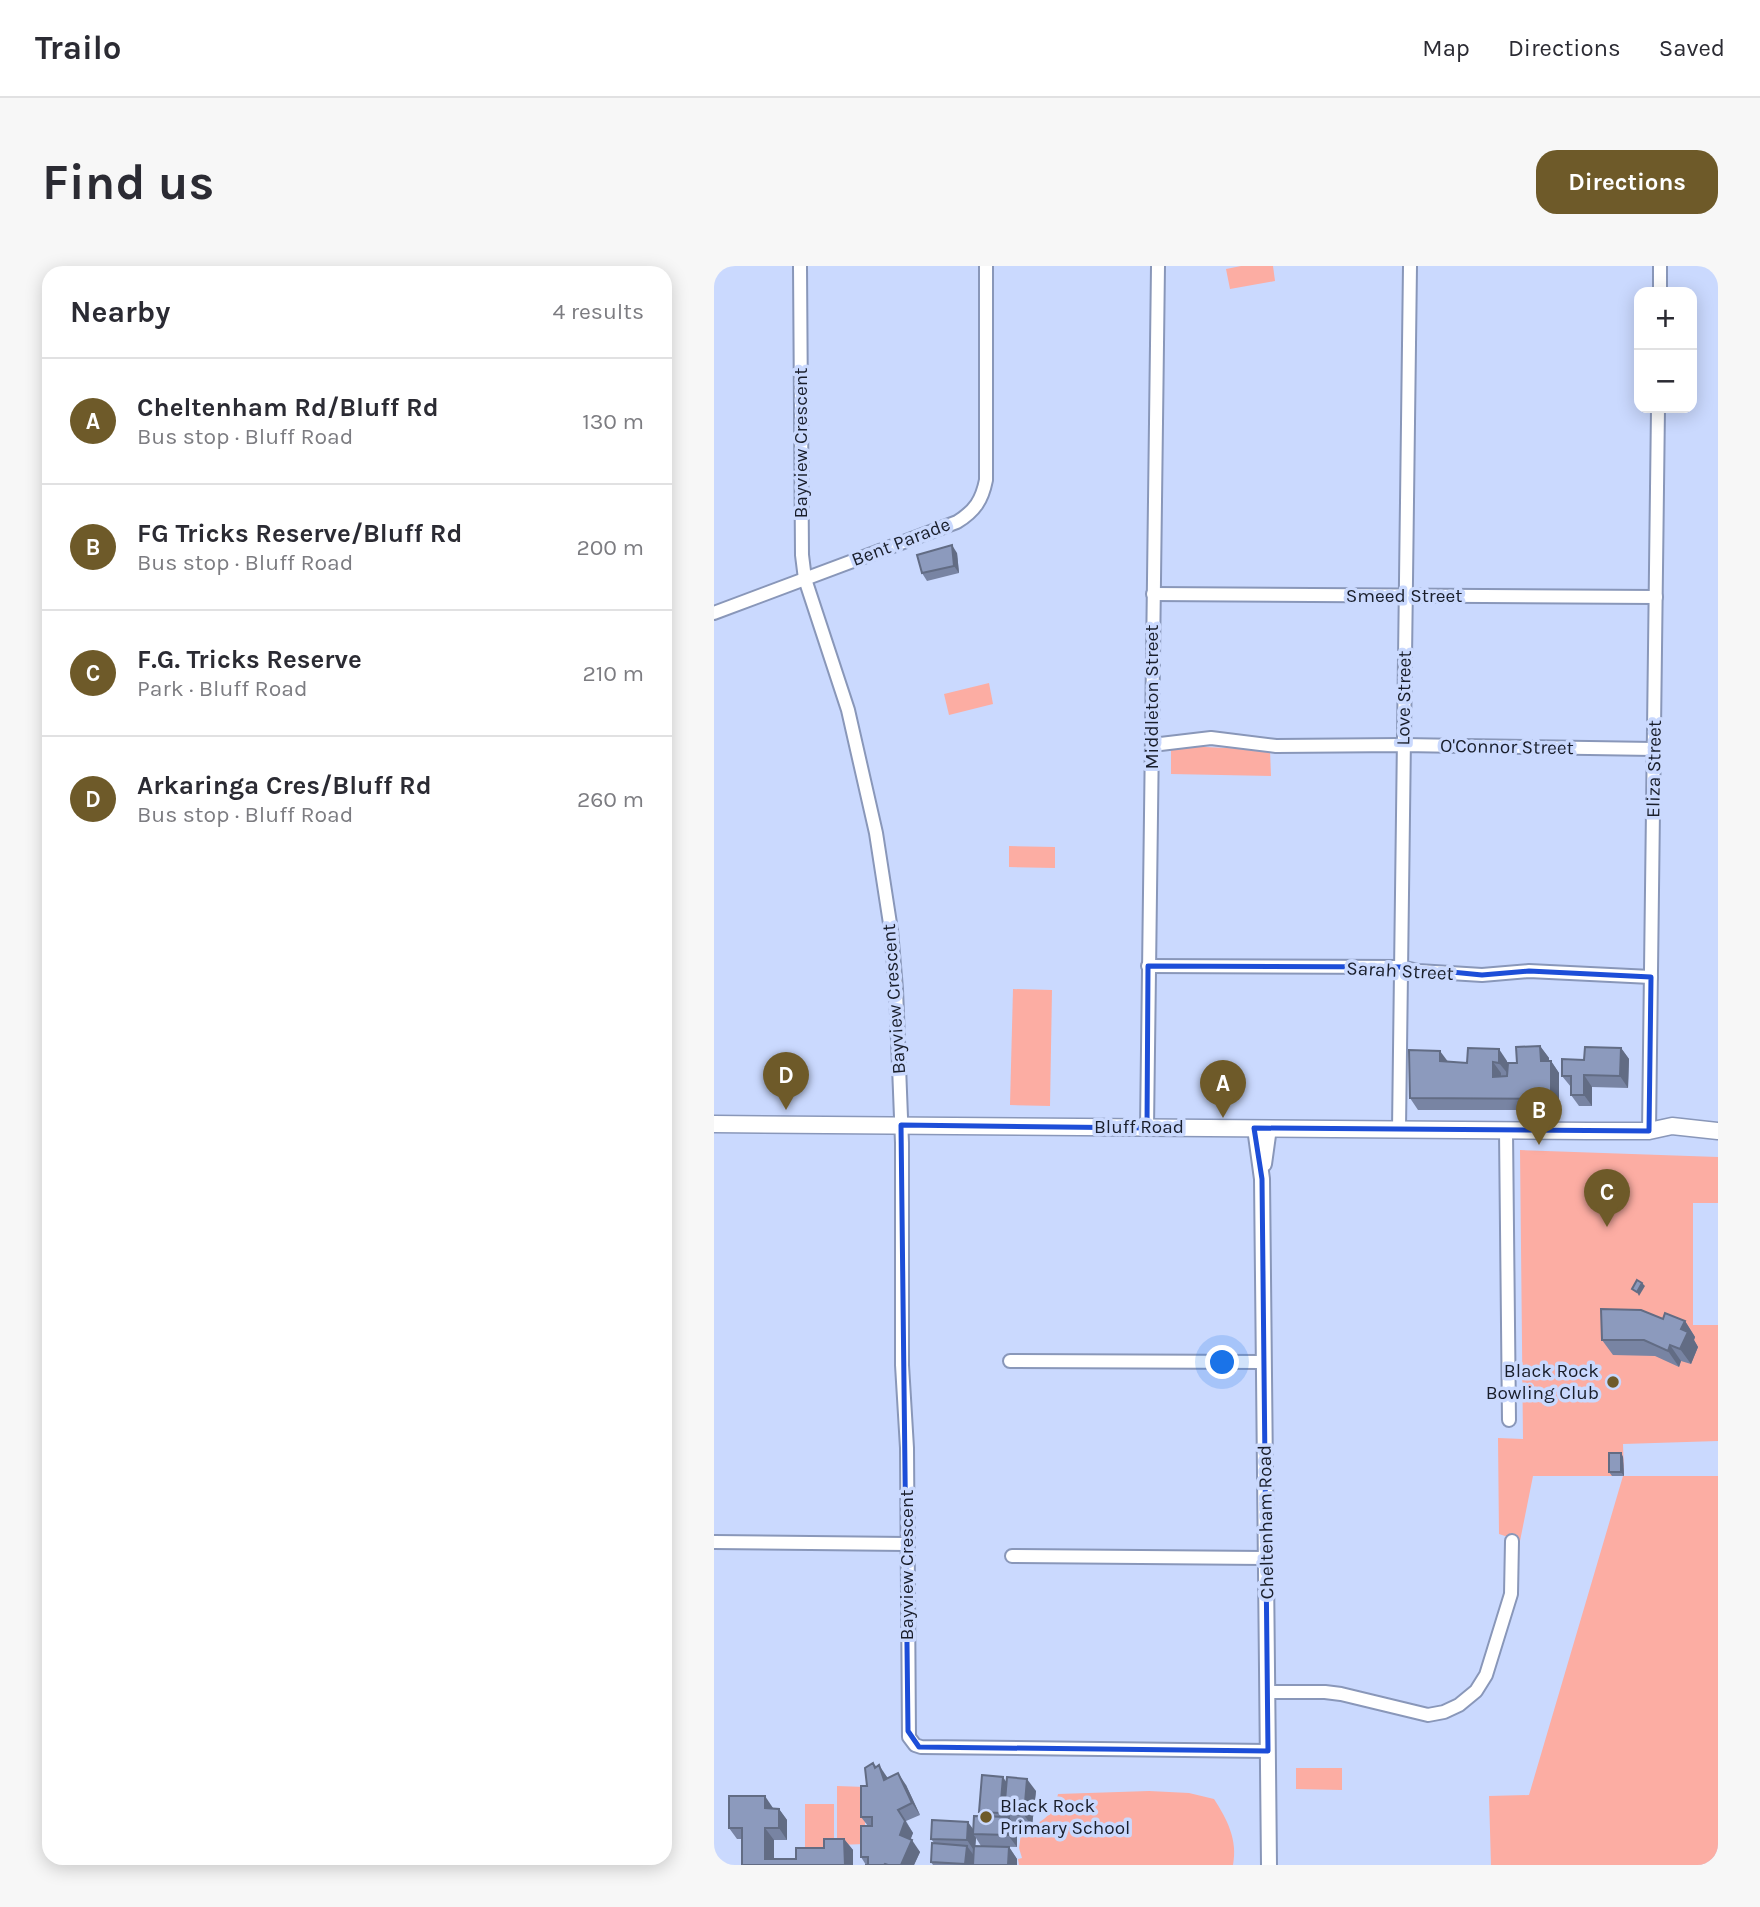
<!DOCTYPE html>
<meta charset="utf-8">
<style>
body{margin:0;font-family:Karla,sans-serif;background:#f7f7f7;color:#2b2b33}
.controls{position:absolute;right:21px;top:21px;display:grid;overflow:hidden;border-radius:14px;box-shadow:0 4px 18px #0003}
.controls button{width:63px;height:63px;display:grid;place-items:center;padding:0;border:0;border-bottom:2px solid #e1e1e2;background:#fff;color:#2b2b33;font:35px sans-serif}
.you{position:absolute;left:509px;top:1097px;width:24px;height:24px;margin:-18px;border:5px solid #fff;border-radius:50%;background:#1a73e8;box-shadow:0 0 0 10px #1a73e833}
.badge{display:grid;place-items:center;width:46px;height:46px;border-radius:50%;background:#6e5a29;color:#fff;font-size:23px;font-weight:700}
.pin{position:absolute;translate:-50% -58px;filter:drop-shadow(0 2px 4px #0008)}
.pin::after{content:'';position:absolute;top:37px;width:24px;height:21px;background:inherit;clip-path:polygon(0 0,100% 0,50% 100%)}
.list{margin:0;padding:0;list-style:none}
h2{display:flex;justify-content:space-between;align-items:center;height:91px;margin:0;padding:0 28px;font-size:30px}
h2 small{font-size:23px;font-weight:400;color:#7c7c81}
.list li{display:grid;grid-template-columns:46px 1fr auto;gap:21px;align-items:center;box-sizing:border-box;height:126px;padding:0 28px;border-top:2px solid #e1e1e2}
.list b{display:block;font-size:26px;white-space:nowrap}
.list p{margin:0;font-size:23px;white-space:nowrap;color:#7c7c81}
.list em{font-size:23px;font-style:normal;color:#7c7c81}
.map{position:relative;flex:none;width:1004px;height:1599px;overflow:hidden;border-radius:21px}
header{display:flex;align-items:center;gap:42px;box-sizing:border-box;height:98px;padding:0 35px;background:#fff;border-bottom:2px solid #e1e1e2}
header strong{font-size:33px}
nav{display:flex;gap:38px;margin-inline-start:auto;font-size:24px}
.intro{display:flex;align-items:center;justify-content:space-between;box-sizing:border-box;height:168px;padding:0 42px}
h1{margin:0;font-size:49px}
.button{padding:18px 32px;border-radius:21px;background:#6e5a29;color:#fff;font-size:24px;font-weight:700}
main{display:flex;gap:42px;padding:0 42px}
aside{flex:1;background:#fff;border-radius:21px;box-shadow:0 4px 18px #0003}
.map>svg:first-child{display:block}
.green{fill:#fcada3}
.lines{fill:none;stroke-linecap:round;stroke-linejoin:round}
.minor-casing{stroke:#8997b9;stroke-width:16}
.tertiary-casing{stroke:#8997b9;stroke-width:18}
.secondary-casing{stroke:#8997b9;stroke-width:19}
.minor{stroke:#fff;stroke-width:12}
.tertiary{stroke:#fff;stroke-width:14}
.secondary{stroke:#fff;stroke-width:16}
.wall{fill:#7884a3}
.shaded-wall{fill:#626c84}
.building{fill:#8c9abd;stroke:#626c84;stroke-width:2}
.marked{fill:none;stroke:#1d4ed8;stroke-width:5;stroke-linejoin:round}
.poi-dot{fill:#6e5a29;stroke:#cad9fe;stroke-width:2.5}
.labels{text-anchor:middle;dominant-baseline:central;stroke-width:7;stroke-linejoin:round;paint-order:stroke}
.street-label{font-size:19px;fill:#191e2b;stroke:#cad9fe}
.poi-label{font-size:19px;fill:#191e2b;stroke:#cad9fe;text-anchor:end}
</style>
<header>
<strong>Trailo</strong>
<nav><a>Map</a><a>Directions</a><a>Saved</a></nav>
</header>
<div class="intro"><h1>Find us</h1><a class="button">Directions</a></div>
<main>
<aside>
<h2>Nearby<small>4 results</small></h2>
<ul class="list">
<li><span class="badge">A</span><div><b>Cheltenham Rd/Bluff Rd</b><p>Bus stop · Bluff Road</p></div><em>130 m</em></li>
<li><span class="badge">B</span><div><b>FG Tricks Reserve/Bluff Rd</b><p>Bus stop · Bluff Road</p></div><em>200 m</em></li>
<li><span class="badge">C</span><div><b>F.G. Tricks Reserve</b><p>Park · Bluff Road</p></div><em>210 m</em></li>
<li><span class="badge">D</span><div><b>Arkaringa Cres/Bluff Rd</b><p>Bus stop · Bluff Road</p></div><em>260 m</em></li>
</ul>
</aside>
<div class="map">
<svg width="1004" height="1599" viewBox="0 0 1004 1599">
<rect width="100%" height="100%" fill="#cad9fe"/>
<!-- green -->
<g class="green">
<polygon points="527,0 559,0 561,15 516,23 512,3"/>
<polygon points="275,417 279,438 235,449 230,428"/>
<polygon points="469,480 556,484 557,510 457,508 457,484"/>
<polygon points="295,580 341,581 341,602 295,601"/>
<polygon points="299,723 338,724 336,840 296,839"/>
<polygon points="806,884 1004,891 1004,937 979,937 979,1059 1004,1059 1004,1175 909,1178 910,1210 1004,1210 1004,1599 777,1599 775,1530 815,1529 909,1210 819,1210 806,1275 785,1268 784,1172 809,1173"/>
<polygon points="582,1502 628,1502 628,1524 582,1523"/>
<polygon points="123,1520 151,1521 151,1578 123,1579"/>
<path d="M435,1525L475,1527L500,1533C513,1553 524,1574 519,1599H305L304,1593L308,1592L305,1582L307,1568L321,1562L322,1558C336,1551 341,1542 344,1528Z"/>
<polygon points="91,1538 120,1538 120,1584 91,1583"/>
</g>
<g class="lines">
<!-- minor casing -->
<g class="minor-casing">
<g id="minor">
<polyline points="86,0 88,289 91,313 134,444 162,567 177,664 182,723 188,877 188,1099 193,1182 195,1471 201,1479 207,1481 554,1485"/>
<polyline points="946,26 946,0"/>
<polyline points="439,328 942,331"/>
<path d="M0,347L243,256C261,245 268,234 272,214V0"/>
<polyline points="438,479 497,472 562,480 689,479 940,483"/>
<polyline points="434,700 687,701 704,705 768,709 815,705 937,711"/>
<polyline points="433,862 444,0"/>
<polyline points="685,863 696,0"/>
<polyline points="792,865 795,1154"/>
<polyline points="935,865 944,142"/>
<polyline points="296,1095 550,1096"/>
<polyline points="0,1276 193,1278"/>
<polyline points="298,1290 552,1292"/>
<polyline points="553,1426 611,1426 627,1428 714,1449 730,1446 745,1439 762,1425 772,1409 797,1328 798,1275"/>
</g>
</g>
<!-- tertiary casing -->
<g class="tertiary-casing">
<g id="tertiary">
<polyline points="541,862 548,913 555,1599"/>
<polyline points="550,898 555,862"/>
</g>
</g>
<!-- secondary casing -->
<g class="secondary-casing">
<polyline id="secondary" points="0,858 874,865 935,865 958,860 1004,865"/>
</g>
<!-- minor -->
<use href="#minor" class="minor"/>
<!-- tertiary -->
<use href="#tertiary" class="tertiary"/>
<!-- secondary -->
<use href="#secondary" class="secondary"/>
</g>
<!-- wall -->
<g class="wall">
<polygon points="243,287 245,307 213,315 208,307"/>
<polygon points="826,780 835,792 835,795 837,795 845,807 845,844 704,844 696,832 753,797 793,795 794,807 803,797"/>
<polygon points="907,782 915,793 914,822 878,821 878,840 865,840 857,829 857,821 848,810 870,794"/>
<polygon points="949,1053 971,1055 981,1071 980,1074 984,1081 977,1098 967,1095 965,1101 941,1090 899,1089 888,1074"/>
<polygon points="907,1187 909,1191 910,1210 898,1210 895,1206"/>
<polygon points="159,1497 174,1512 192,1519 206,1549 192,1555 199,1567 196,1574 206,1586 200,1599 151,1599 152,1599 147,1591 154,1560 147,1551"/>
<polygon points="293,1516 322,1525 318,1560 300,1559 303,1563 303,1581 267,1580 262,1572 261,1580 295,1581 303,1593 303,1599 219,1599 217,1596 221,1578 217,1573 259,1564 268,1551 265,1546"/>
<polygon points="59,1542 65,1543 73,1554 73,1574 60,1574 60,1593 82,1593 130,1573 139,1584 139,1599 28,1599 28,1573 23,1573 15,1562"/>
</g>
<!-- shaded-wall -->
<g class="shaded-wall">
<polygon points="238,279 243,287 245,307 240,300"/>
<polygon points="826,780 835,792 835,807 827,795"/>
<polygon points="907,782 915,793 914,822 906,810"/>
<polygon points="785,783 793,795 794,808 785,797"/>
<polygon points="726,785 735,797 726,795"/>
<polygon points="837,795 845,807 845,844 837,833"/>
<polygon points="779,796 787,807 787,822 779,811"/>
<polygon points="870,809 878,821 878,840 870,829"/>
<polygon points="928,1017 931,1020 925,1030 923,1026"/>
<polygon points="971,1055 981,1071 980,1074 984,1081 977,1098 966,1083 967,1063"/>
<polygon points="956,1079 967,1095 965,1101 954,1085"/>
<polygon points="907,1187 909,1191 910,1210 907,1206"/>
<polygon points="165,1499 173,1511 178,1525 170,1514"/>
<polygon points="184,1507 192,1519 206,1549 198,1537"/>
<polygon points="289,1511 297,1523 290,1547 295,1554 294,1559 286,1547"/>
<polygon points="313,1513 322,1525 318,1560 310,1549"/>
<polygon points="51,1530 59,1542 59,1554 51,1542"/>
<polygon points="65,1543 73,1554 73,1574 65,1562"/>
<polygon points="184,1544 199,1567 194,1580 186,1569"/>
<polygon points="295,1551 303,1563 303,1581 294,1569"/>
<polygon points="254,1556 262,1567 259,1568 262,1572 261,1586 253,1574"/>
<polygon points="51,1562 60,1574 60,1599 51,1593"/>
<polygon points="130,1573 139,1584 139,1599 131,1599"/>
<polygon points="198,1574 206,1586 200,1599 187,1599"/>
<polygon points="253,1580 261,1591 260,1599 252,1599 251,1598"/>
<polygon points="295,1581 303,1593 303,1599 294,1599"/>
</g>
<!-- building -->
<g class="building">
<polygon points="238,279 240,300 208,307 203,289"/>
<polygon points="826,780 827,795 837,795 837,833 696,832 695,784 726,785 726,795 753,797 754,782 785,783 785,797 779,796 779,811 793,810 794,797 803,797 802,781"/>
<polygon points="871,781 907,782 906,810 870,809 870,829 857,829 857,810 848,810 848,793 870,794"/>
<polygon points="923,1014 928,1017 923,1026 918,1023"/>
<polygon points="887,1043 927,1044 949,1053 951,1047 971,1055 967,1063 974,1066 966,1083 956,1079 954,1085 930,1074 888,1074"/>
<rect x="895" y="1187" width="12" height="19"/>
<polygon points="159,1497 161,1502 165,1499 170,1514 184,1507 198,1537 184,1544 191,1555 186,1569 198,1574 187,1599 174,1599 171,1598 170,1599 151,1599 154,1599 154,1591 147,1591 147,1560 158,1560 158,1551 147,1551 147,1520 153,1520 151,1502"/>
<polygon points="268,1509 289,1511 286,1547 265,1546"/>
<polygon points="293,1511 313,1513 310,1549 290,1547"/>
<polygon points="15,1530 51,1530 51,1542 65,1543 65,1562 51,1562 51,1593 82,1593 82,1582 110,1582 110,1573 130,1573 131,1599 28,1599 28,1562 15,1562"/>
<polygon points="260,1550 295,1551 294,1569 259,1568"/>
<polygon points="218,1554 254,1556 253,1574 217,1573"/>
<polygon points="218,1577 253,1580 251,1598 217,1596"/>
<polygon points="260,1580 295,1581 294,1599 259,1599"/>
</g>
<!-- marked area -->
<path class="marked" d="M434,700L687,701L768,709L815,705L937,711L935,865L540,862L548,913L554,1485L205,1481L194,1465L187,859L433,862Z"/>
<!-- markers -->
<g class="poi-dot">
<circle cx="899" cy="1116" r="7"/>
<circle cx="272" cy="1551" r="7"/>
</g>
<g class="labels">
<!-- street labels -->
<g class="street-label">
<text transform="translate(87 177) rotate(-90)">Bayview Crescent</text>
<text transform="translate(187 276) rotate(-21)">Bent Parade</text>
<text x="690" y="330">Smeed Street</text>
<text transform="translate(438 431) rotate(-90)">Middleton Street</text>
<text transform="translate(690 432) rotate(-89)">Love Street</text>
<text transform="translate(793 481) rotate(1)">O'Connor Street</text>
<text transform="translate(940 503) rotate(-89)">Eliza Street</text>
<text transform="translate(686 705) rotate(3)">Sarah Street</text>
<text transform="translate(180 733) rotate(-94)">Bayview Crescent</text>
<text x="425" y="861">Bluff Road</text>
<text transform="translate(552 1256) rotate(-91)">Cheltenham Road</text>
<text transform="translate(193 1299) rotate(-90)">Bayview Crescent</text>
</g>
<!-- poi labels -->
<g class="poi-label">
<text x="885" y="1105">Black Rock<tspan x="885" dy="22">Bowling Club</tspan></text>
<text x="286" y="1540" text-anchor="start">Black Rock<tspan x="286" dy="22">Primary School</tspan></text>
</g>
</g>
</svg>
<div class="controls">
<button>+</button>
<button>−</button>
</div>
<div class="you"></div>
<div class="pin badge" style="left:509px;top:852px">A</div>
<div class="pin badge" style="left:825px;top:879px">B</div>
<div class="pin badge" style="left:893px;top:961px">C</div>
<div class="pin badge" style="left:72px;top:844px">D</div>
</div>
</main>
